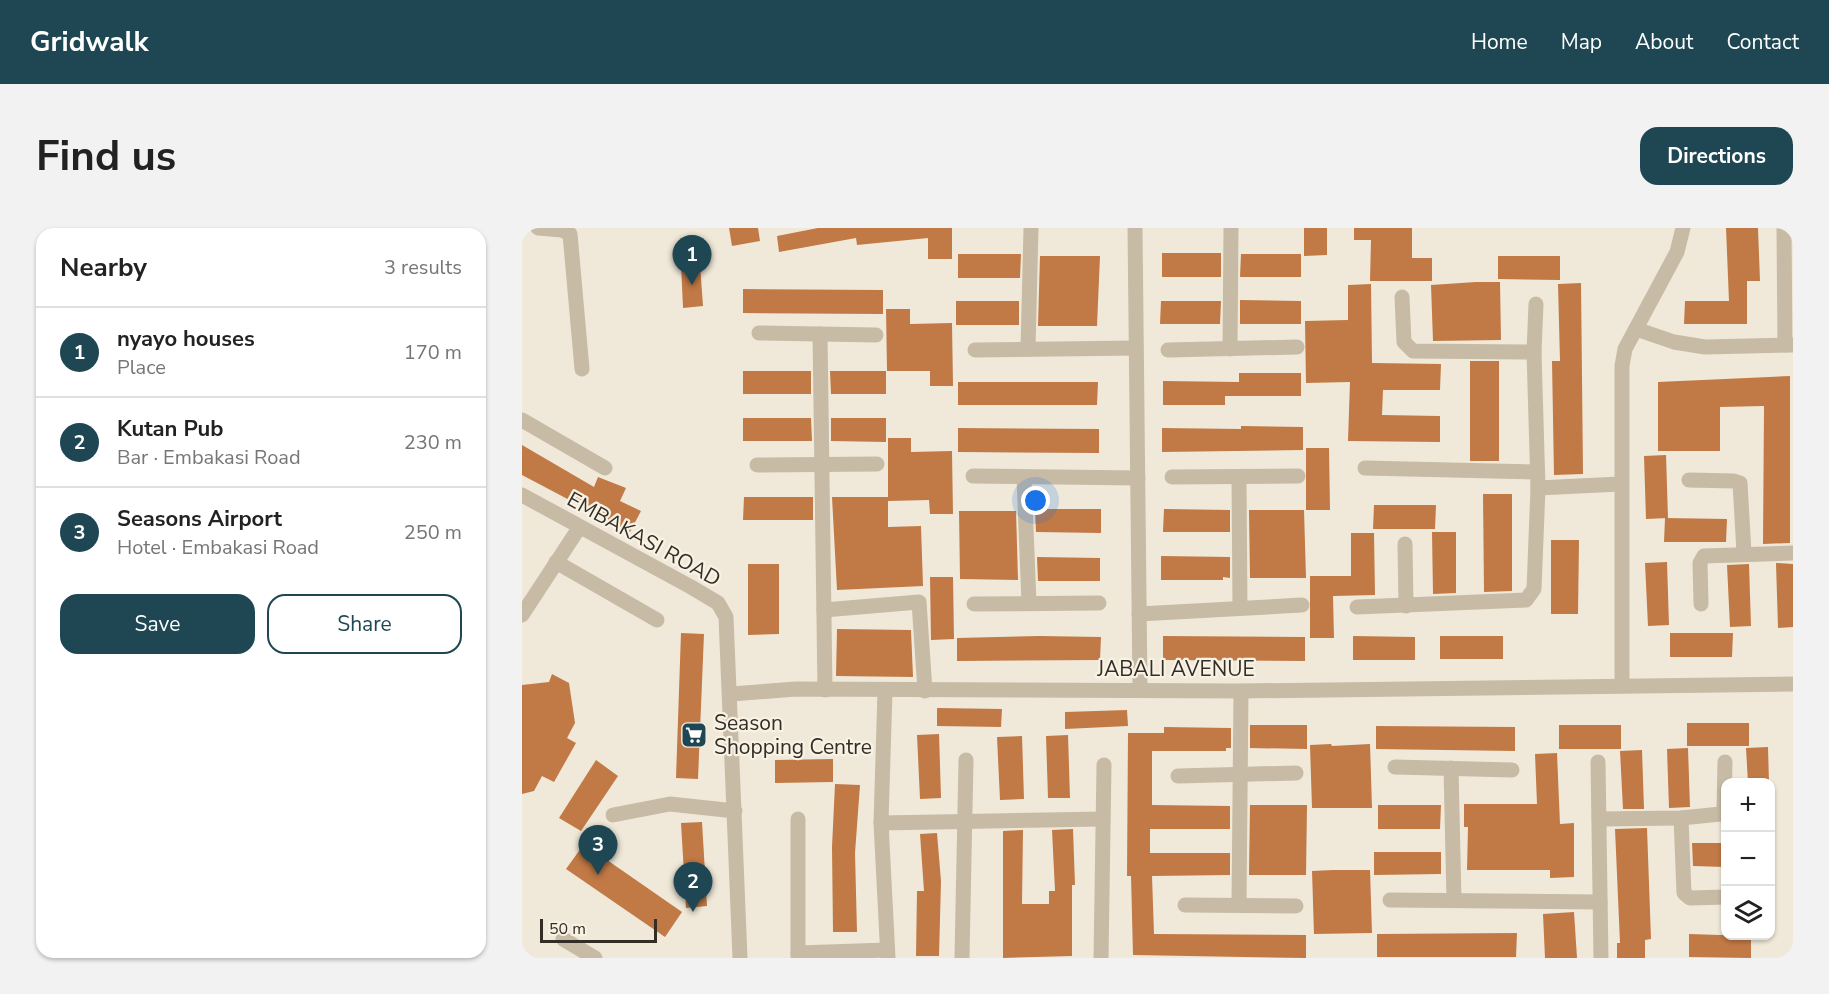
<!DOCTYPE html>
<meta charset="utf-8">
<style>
body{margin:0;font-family:"Nunito Sans",sans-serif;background:#f2f2f2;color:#222}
.controls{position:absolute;right:18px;bottom:18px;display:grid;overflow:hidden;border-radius:12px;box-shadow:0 2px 4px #0004}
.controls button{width:54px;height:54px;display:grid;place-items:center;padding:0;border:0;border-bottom:2px solid #e0e0e0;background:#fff;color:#222;font:30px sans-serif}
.scale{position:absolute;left:18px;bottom:15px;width:117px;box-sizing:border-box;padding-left:6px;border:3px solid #332d26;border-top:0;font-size:16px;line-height:21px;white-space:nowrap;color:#332d26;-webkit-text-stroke:4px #f8f2e5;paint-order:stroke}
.you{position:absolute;left:514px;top:273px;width:21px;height:21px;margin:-15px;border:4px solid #fff;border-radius:50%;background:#1a73e8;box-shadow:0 0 0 9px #1a73e833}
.badge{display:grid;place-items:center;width:39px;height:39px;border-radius:50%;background:#1e4653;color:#fff;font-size:20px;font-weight:700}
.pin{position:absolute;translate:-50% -50px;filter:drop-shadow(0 2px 3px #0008)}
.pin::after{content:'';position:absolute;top:32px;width:21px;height:18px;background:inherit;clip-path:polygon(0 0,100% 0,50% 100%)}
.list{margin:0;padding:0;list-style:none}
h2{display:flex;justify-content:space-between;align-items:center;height:78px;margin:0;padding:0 24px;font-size:26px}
h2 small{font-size:20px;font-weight:400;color:#767676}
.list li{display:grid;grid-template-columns:39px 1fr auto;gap:18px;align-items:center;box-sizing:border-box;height:90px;padding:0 24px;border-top:2px solid #e0e0e0}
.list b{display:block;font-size:22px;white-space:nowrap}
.list p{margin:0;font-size:20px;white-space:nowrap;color:#767676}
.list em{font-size:20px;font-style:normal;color:#767676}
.actions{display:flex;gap:12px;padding:18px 24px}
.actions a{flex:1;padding:14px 0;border:2px solid #1e4653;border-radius:18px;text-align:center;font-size:21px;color:#1e4653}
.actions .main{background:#1e4653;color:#fff}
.icon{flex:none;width:33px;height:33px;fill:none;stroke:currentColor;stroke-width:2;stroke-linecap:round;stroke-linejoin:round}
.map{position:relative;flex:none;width:1271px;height:730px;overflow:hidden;border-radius:18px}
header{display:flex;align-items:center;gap:36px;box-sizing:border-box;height:84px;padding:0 30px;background:#1e4653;color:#fff}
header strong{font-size:28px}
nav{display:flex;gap:33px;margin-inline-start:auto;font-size:21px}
.intro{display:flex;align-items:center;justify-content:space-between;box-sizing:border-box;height:144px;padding:0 36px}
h1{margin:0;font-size:42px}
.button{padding:15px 27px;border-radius:18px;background:#1e4653;color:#fff;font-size:21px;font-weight:700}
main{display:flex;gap:36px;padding:0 36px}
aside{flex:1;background:#fff;border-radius:18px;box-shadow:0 2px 4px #0004}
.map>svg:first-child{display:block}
.building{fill:#c17945}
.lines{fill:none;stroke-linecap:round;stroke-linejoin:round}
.minor{stroke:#c7bba5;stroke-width:15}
.labels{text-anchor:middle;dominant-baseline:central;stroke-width:4.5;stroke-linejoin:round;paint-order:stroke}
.street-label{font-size:21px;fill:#332d26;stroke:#f8f2e5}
.poi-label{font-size:21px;fill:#332d26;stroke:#f8f2e5;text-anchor:start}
</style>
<header>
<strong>Gridwalk</strong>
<nav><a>Home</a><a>Map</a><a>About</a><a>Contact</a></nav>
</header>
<div class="intro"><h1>Find us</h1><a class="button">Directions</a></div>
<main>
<aside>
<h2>Nearby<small>3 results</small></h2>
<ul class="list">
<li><span class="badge">1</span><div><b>nyayo houses</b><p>Place</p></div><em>170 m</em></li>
<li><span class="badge">2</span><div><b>Kutan Pub</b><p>Bar · Embakasi Road</p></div><em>230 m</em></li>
<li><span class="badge">3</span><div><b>Seasons Airport</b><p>Hotel · Embakasi Road</p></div><em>250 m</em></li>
</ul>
<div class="actions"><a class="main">Save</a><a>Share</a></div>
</aside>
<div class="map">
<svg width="1271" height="730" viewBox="0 0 1271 730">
<rect width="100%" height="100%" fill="#f0e9d9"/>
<!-- building -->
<g class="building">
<polygon points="207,0 236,0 238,13 210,18"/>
<polygon points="296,0 430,0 430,31 406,31 406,10 335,17 334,10 257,24 255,8"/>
<polygon points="782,0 805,0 805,27 782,28"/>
<polygon points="832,0 890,0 890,30 910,30 910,53 848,53 849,12 832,12"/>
<polygon points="1204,0 1236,0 1238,53 1225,53 1225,96 1162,96 1163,73 1207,73"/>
<rect x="640" y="25" width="59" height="24"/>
<polygon points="436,26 499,26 498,50 436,50"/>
<polygon points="719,26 779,26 779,49 718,49"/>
<polygon points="518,28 578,28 575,98 516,98"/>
<polygon points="976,28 1038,28 1038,52 976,51"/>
<polygon points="159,36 178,36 181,78 161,80"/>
<polygon points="954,54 978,54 979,112 911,113 909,57"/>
<polygon points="1059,55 1061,246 1032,247 1030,133 1038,133 1036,56"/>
<polygon points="849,56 850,135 919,136 918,162 861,162 860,187 918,188 918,214 826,213 828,154 784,155 783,93 826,92 826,57"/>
<polygon points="221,61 361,62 361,86 221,85"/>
<polygon points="718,72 779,73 779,96 718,96"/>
<rect x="434" y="73" width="63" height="24"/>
<polygon points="639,73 699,73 698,96 638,96"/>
<polygon points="364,81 388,81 388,96 430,95 431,158 408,158 408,143 365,143"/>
<rect x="948" y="133" width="29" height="100"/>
<rect x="221" y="143" width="68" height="23"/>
<polygon points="308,143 364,143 364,166 309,166"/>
<polygon points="717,145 779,145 779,168 703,168 703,177 641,177 641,153 717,154"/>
<polygon points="1268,148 1268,315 1241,316 1242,178 1198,179 1198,223 1136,223 1136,154"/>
<polygon points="436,154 576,154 575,177 436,177"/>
<polygon points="221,190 289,190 290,213 221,213"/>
<polygon points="309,190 364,190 364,214 309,213"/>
<polygon points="719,198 781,199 781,222 640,224 640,200 719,201"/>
<polygon points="436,200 577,201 577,225 436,224"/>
<polygon points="366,210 389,210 389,224 430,223 431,286 408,286 407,272 366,273"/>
<polygon points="0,217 72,259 76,249 104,260 98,273 119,283 108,304 0,247"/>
<polygon points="784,220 807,220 808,282 784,282"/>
<polygon points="1144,227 1146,290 1124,291 1122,228"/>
<polygon points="961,266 990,266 990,363 962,364"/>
<polygon points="222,269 291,269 291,292 221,292"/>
<polygon points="310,269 366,269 366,299 399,298 401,358 315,362"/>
<polygon points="852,277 914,277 913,301 851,301"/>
<polygon points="517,281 579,281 579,305 514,304 513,283"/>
<polygon points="642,281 708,282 708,304 641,304"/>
<polygon points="727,282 782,282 784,350 728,350"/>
<polygon points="437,283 494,283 496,352 438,351"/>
<polygon points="1143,290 1205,291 1204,314 1142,314"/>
<polygon points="910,304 934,304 934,365 911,366"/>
<polygon points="829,305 852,305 853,367 811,368 812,410 788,410 788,348 829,348"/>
<polygon points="1029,312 1057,312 1056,386 1029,386"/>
<polygon points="639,328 708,329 708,350 701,349 701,352 639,352"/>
<polygon points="515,329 578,330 578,353 516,353"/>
<polygon points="1145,334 1147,397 1126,398 1123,335"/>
<polygon points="1254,335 1271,336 1271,399 1256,400"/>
<polygon points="226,336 257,336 257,406 226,407"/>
<polygon points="1227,336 1229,398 1208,399 1205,337"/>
<polygon points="408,349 431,349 432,411 409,412"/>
<polygon points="315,401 389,402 391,449 314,448"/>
<polygon points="159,405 182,406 176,551 154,550"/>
<polygon points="1148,405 1211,405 1210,429 1148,429"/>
<polygon points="517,408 579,409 578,432 435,433 435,410"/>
<polygon points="641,408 783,409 783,433 641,432"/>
<polygon points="831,408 893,409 893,432 831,432"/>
<rect x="918" y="408" width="63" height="23"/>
<polygon points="30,446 47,455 53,495 45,510 54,515 32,554 20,548 12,563 0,566 0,457 27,454"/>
<polygon points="415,480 480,481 479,499 415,498"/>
<polygon points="605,482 606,498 543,501 543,484"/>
<rect x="1165" y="495" width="62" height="23"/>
<polygon points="728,497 785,497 785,521 728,520"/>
<rect x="1037" y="497" width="62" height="24"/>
<polygon points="854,498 993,499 993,523 854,521"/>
<polygon points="642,499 709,500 709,520 704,520 704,523 630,523 630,577 708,578 708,601 628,601 628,625 708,625 708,647 630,648 632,706 784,707 784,730 611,727 609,648 605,648 606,505 642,505"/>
<polygon points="417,506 419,570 398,571 395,507"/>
<polygon points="546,507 548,570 526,570 524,508"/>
<polygon points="500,508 502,571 478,572 475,509"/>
<polygon points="809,516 810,518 848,516 850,580 790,580 788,517"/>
<polygon points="1246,519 1247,555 1226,555 1224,520"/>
<polygon points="1166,520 1168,579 1147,580 1145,521"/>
<polygon points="1120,522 1122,581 1101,581 1098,523"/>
<polygon points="1035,525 1038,596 1052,595 1052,649 1028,650 1028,642 945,642 946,599 942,599 942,576 1015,576 1013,526"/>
<polygon points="311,531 311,554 253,555 253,532"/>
<polygon points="74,532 96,548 59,603 37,590"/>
<polygon points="313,556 338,557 333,625 335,704 311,704 310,619"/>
<polygon points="728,577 785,577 784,647 727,647"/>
<polygon points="856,577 919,577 918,601 856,601"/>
<polygon points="180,594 185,678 164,680 159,595"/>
<polygon points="1125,600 1129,711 1123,712 1123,730 1095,730 1095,715 1098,715 1093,601"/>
<polygon points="551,601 553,657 550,657 550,728 481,730 481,603 501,602 500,676 527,676 527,663 533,663 530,602"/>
<polygon points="415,605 419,653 417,728 394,728 395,663 402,663 398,606"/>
<polygon points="1170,615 1203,615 1203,639 1171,638"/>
<polygon points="62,616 160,684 143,709 44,641"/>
<polygon points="852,624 919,624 919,646 852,647"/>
<polygon points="811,642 848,642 850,705 792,706 790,643"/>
<polygon points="1052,684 1055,730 1023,730 1021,686"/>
<polygon points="995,705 994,729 855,729 855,706"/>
<polygon points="1167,706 1229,708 1229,730 1167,729"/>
</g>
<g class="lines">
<!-- minor -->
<g class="minor">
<polyline points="16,0 40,2 48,6 60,141"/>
<polyline points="613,0 618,461"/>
<polyline points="1262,0 1263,117"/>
<polyline points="880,69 882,114 891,123 1012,124"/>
<polyline points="1114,101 1152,114 1183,119 1271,117"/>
<polyline points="237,105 354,107"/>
<polyline points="298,106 303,462"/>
<polyline points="506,121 509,0"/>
<polyline points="708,121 709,0"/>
<polyline points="453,122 614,120"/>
<polyline points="646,122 775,119"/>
<polyline points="0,192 83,240"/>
<polyline points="235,237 355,236"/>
<polyline points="843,240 1015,244"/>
<polyline points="451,248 616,250"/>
<polyline points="650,249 776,248"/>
<polyline points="717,249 718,380"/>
<polyline points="502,250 507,375"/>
<polyline points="1167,252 1212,253 1218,255 1222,325"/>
<polyline points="1016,260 1098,256"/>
<polyline points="0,267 169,359 196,375 204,389 218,730"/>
<polyline points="883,316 884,378"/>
<polyline points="34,334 135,392"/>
<polyline points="452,376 577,375"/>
<polyline points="1179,376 1178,335 1182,328 1271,325"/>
<polyline points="835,379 1004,372 1012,361 1016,260 1012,124 1014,76"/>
<polyline points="302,382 397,374 403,463"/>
<polyline points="617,386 780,377"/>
<polyline points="0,387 57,300"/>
<polyline points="1100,458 1100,138 1103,121 1155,24 1161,0"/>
<polyline points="363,463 359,595 366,730"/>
<polyline points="209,466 274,461 719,463 1271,456"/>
<polyline points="1076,534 1079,730"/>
<polyline points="873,539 990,542"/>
<polyline points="929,540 932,672"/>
<polyline points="656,548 774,545"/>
<polyline points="91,587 148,576 213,583"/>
<polyline points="1159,590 1162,665 1168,670 1204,669"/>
<polyline points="1077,591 1159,590 1199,586 1202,580 1203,534"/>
<polyline points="359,595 580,591"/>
<polyline points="868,672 1078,674"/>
<polyline points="663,677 774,678"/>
<polyline points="717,677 719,463"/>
<polyline points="41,711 73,730"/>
<polyline points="276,725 365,722"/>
<polyline points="440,729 444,532"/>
<polyline points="276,730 276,591"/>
<polyline points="579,730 582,537"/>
</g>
</g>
<!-- icons -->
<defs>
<g id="supermarket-square" transform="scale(1.35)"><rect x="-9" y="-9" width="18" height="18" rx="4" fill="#1e4653" stroke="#f8f2e5"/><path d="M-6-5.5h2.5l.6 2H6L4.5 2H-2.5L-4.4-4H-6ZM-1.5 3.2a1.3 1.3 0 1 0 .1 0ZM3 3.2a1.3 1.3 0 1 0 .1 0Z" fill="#fff"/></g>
</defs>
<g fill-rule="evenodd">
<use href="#supermarket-square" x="172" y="507"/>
</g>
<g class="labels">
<!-- street labels -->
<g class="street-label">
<text transform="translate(122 311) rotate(29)">EMBAKASI ROAD</text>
<text x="654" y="441">JABALI AVENUE</text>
</g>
<!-- poi labels -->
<g class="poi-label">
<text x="192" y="495">Season<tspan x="192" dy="24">Shopping Centre</tspan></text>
</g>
</g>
</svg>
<div class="controls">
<button>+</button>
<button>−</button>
<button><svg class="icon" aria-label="layers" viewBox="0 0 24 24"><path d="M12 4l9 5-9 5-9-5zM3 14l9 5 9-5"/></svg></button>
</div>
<div class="scale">50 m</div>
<div class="you"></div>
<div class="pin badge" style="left:170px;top:57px">1</div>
<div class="pin badge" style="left:171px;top:684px">2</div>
<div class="pin badge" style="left:76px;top:647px">3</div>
</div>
</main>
